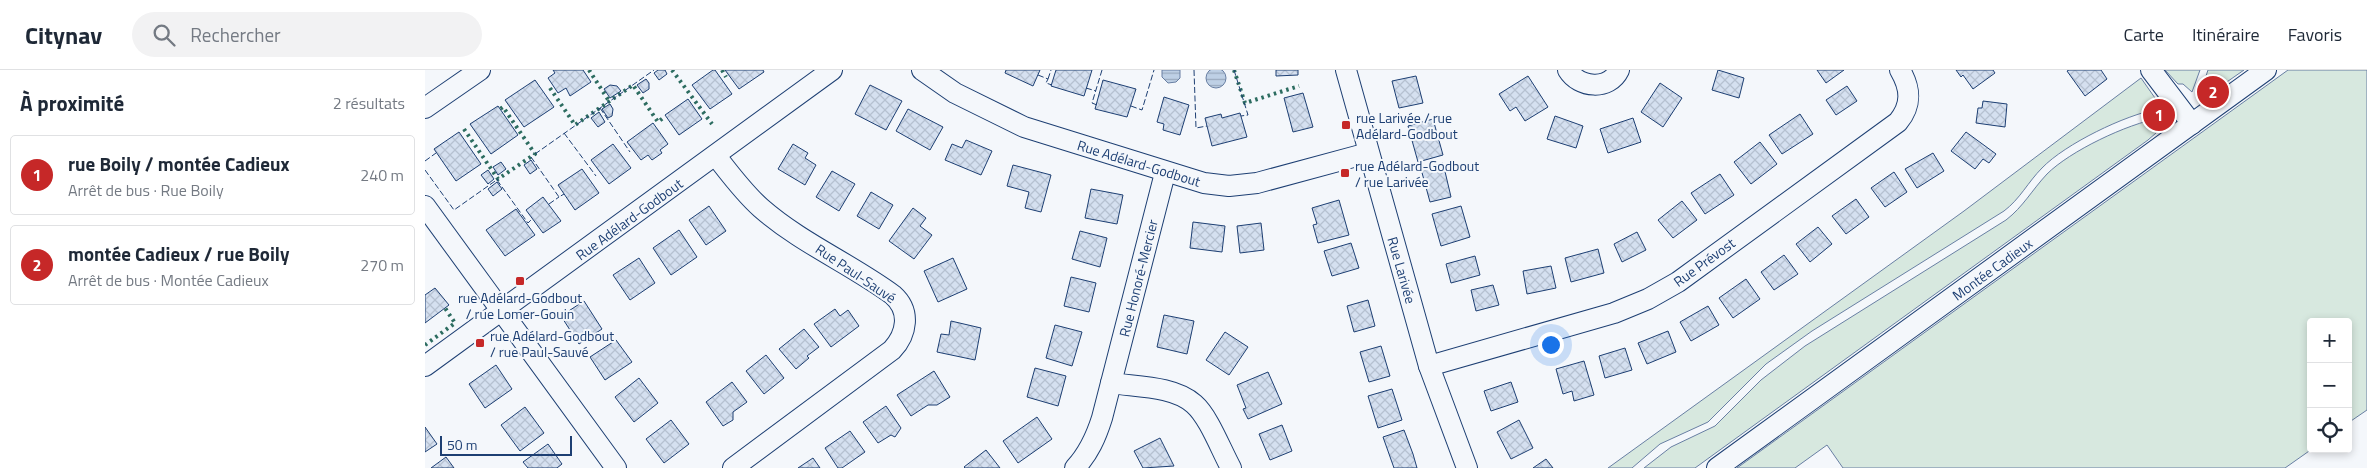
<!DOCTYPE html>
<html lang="fr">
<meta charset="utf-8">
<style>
body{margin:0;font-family:"Titillium Web",sans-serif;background:#f2f2f3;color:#1f2937}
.controls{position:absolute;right:15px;bottom:15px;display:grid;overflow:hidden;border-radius:5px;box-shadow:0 2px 8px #0003}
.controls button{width:45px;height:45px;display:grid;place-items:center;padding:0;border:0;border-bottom:1px solid #e0e1e3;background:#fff;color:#1f2937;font:25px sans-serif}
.scale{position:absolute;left:15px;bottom:12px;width:132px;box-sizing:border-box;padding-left:5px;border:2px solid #1d3f73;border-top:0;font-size:14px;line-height:18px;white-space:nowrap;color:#1d3f73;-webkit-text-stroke:4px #f4f7fb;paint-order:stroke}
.you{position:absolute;left:1125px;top:274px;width:18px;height:18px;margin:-12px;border:4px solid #fff;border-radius:50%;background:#1a73e8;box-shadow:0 0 0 8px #1a73e833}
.badge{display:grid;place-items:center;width:32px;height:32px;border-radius:50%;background:#c62828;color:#fff;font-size:16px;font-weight:700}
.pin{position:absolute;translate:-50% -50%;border:2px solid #fff;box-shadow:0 1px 5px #0006}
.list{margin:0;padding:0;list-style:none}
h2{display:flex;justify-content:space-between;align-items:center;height:65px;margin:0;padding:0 20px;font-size:21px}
h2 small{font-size:16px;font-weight:400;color:#747a83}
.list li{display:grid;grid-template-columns:32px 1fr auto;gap:15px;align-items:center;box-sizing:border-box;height:80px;margin:0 10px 10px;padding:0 10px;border:1px solid #e0e1e3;border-radius:5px}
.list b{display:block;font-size:19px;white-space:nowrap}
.list p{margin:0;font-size:16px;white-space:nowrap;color:#747a83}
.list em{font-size:16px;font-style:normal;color:#747a83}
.icon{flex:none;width:28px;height:28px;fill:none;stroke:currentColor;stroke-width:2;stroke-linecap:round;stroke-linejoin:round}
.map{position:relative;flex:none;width:1942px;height:398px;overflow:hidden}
header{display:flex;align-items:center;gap:30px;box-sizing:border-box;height:70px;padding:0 25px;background:#fff;border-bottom:1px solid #e0e1e3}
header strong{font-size:24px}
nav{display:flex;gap:28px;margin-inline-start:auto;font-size:18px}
.search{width:350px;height:45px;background:#f2f2f3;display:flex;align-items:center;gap:12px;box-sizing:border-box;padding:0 18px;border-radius:28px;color:#747a83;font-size:19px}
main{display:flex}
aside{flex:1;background:#fff}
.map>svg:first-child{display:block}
.green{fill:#d7e8df;stroke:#687fa3}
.water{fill:url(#water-rules);stroke:#687fa3}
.building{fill:url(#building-cross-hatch);stroke:#1d3f73}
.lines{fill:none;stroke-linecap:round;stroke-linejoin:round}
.minor-casing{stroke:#1d3f73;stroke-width:22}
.minor{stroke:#f4f7fb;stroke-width:20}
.hedge{stroke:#2c6c60;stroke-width:4;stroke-dasharray:2.5 4;stroke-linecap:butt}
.fence{stroke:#1d3f73;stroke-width:1;stroke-dasharray:6 2.5;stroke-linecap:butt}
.poi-dot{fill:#c62828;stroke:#f4f7fb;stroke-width:2}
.labels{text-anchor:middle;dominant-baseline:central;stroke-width:4;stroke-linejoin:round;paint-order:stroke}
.poi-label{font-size:14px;fill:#1d3f73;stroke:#f4f7fb;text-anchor:start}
.street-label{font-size:14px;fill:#1d3f73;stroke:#f4f7fb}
</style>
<header>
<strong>Citynav</strong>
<div class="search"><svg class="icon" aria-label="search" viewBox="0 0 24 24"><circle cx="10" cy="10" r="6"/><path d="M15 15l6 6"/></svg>Rechercher</div>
<nav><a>Carte</a><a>Itinéraire</a><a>Favoris</a></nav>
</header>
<main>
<aside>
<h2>À proximité<small>2 résultats</small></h2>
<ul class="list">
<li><span class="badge">1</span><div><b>rue Boily / montée Cadieux</b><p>Arrêt de bus · Rue Boily</p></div><em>240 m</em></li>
<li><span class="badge">2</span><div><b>montée Cadieux / rue Boily</b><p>Arrêt de bus · Montée Cadieux</p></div><em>270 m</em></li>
</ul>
</aside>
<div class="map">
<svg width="1942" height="398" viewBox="0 0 1942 398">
<defs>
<pattern id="water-rules" width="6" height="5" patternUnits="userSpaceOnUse" patternTransform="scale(1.25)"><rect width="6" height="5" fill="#bed0e5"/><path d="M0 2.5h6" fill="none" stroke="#9aaabe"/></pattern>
<pattern id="building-cross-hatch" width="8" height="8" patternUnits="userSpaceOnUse" patternTransform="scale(1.25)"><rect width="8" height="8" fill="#d5e0f0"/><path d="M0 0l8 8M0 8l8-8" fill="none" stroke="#b6c1d1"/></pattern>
</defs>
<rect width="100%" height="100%" fill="#f4f7fb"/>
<!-- green -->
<g class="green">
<polygon points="1740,0 1775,0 1767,22 1758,14 1753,14"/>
<polygon points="1783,0 1819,0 1786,23 1775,24"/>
<polygon points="1863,0 1942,0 1942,340 1923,353 1923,252 1886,252 1887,379 1860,398 1418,398 1402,375 1370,398 1312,398"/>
<path d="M1716,8L1730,28V33L1733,39C1700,45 1640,74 1617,98C1603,112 1595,129 1579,141L1387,261L1341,294L1283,352L1235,374L1207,398H1183L1539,141Z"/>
<path d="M1735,48L1731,63L1723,70L1270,398H1219L1246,377L1290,356L1336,310L1380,276L1581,150C1598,137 1607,120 1622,104C1645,81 1702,54 1735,48Z"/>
</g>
<!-- water -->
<g class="water">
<circle cx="791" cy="8" r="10"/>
<polygon points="737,0 755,0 755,8 751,12 743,13 737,7"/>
</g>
<!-- building -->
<g class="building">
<polygon points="128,0 158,0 166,12 145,26 141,18 133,23 123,8 130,3"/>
<polygon points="233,0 240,0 242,4 234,10 229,3"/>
<polygon points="288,0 290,0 307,24 285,39 267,15"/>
<polygon points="300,0 338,0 339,2 314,19"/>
<polygon points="581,0 615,0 608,16 580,3"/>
<polygon points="631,0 667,0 659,26 626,16"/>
<polygon points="851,0 873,0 873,5 851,6"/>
<polygon points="1293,0 1319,8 1314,28 1287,20"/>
<polygon points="1392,0 1419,0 1401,13"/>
<polygon points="1531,0 1568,0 1570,3 1548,19 1538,5 1536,7"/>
<polygon points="1644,0 1676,0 1682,9 1660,26 1642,1"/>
<polygon points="991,6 998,33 974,38 967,11"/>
<polygon points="1103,6 1123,37 1100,51 1091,37 1085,41 1074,24"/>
<polygon points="221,9 224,13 224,19 218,23 212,15"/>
<polygon points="110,10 129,37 99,57 80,30"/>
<polygon points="678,10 711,19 702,47 670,39"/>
<polygon points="1235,13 1257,28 1238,57 1216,42"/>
<polygon points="185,15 192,16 196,21 185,28 179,19"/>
<polygon points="445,15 477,31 461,60 430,44"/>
<polygon points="1422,16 1432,31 1411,45 1401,30"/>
<polygon points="878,23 888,57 868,62 859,28"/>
<polygon points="739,27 764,35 755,65 738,60 739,54 732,52"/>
<polygon points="263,29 277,49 254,65 240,45"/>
<polygon points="1558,31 1582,34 1580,57 1551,53 1553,38 1557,38"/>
<polygon points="185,34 188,39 187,46 183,48 177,39"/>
<polygon points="73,36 93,65 66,84 45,54"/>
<polygon points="483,39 518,57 505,80 471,61"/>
<polygon points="174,42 180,52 173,57 166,48"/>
<polygon points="815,43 822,67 787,76 780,48 796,44 797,48"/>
<polygon points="1375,44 1388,64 1357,84 1344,65"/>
<polygon points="1130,46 1158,56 1151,78 1122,69"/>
<polygon points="1208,48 1216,72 1183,83 1175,59"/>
<polygon points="1008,49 1018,85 993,92 983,56"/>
<polygon points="228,53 243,74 235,80 237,83 227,90 223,85 216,90 202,72"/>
<polygon points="34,62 56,94 31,111 9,79"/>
<polygon points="1541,62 1571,84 1564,93 1558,89 1550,99 1526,81"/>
<polygon points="541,70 567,81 556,105 520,90 527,74 537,78"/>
<polygon points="1335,72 1352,94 1326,114 1309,92"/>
<polygon points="188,74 206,98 184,114 166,90"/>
<polygon points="368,74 383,83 380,88 391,95 380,115 353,99"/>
<polygon points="1508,83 1519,101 1492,118 1480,99"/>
<polygon points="106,90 112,99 105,104 99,95"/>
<polygon points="76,92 81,99 73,105 68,97"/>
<polygon points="1018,93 1026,127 1005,132 996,99"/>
<polygon points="588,95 626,105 616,142 600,138 604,122 582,116"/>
<polygon points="157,99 174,123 150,140 133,115"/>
<polygon points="63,100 69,109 63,114 56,105"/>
<polygon points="407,101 430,114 414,141 391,127"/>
<polygon points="1469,102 1482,122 1460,137 1446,118"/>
<polygon points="1295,104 1309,125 1280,144 1266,123"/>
<polygon points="72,112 77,119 68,126 63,119"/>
<polygon points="666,119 698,125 692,154 660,148"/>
<polygon points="446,122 468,135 454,159 432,146"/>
<polygon points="118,127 136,151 118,163 101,140"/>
<polygon points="1431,129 1444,147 1421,164 1407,146"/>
<polygon points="914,130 924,165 893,173 888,155 892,154 887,138"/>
<polygon points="1257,131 1272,150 1248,168 1233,150"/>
<polygon points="284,136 301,161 281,175 264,150"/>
<polygon points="1036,136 1045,167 1016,176 1007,144"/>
<polygon points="488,138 501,148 495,156 507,165 489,189 464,171"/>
<polygon points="91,139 110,165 80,186 61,160"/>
<polygon points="768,152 800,156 797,182 765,178"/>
<polygon points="836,153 839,180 815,183 812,156"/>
<polygon points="1393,157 1407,174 1385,192 1371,174"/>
<polygon points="254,160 272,187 246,205 228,178"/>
<polygon points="655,161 682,168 675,197 647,189"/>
<polygon points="1212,162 1221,180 1197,192 1189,174"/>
<polygon points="926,173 934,198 907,206 899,181"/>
<polygon points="1173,179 1179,203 1146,212 1140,188"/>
<polygon points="1359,185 1373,204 1349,220 1336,202"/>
<polygon points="1050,186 1055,205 1026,213 1021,194"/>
<polygon points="214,188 230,213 205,230 188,205"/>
<polygon points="528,188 542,219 513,232 499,201"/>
<polygon points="1126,196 1131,218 1102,224 1098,201"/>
<polygon points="646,207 671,213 664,242 639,236"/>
<polygon points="1321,209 1335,229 1308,248 1294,228"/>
<polygon points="1068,215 1074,235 1051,241 1046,220"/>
<polygon points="10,218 24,235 0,253 0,225"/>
<polygon points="943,230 950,256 929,262 922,236"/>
<polygon points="159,231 177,259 154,274 136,246"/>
<polygon points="1283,236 1294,255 1266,271 1255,252"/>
<polygon points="410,239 415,246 423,240 434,256 406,277 389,254"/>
<polygon points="739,245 769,251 762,284 732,277"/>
<polygon points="526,251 556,258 550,290 512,282 516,264 524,265"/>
<polygon points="630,255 657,262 647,296 621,288"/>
<polygon points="379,259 394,277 382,286 384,288 371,299 354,279"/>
<polygon points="1243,261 1251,282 1222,294 1213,273"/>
<polygon points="800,262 823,277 804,305 781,290"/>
<polygon points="191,270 207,292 180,310 165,287"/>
<polygon points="956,276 965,306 944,312 935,282"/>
<polygon points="1200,278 1207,300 1180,308 1174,286"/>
<polygon points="341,285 359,308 339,324 321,301"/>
<polygon points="1159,291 1169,325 1149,331 1147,321 1138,324 1131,299"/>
<polygon points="71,295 87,319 60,338 44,314"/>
<polygon points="610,298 641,306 633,336 602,327"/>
<polygon points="509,301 525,327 512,335 503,335 486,346 472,325"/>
<polygon points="843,302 857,334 823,349 818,339 821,338 812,315"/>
<polygon points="214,308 233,333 209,352 190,327"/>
<polygon points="307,312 322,332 308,342 308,350 298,356 281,332"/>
<polygon points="1086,312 1093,332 1066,341 1059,321"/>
<polygon points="967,319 977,350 953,358 943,326"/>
<polygon points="461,336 476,358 470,367 466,365 453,373 438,352"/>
<polygon points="100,337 119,363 95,381 76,355"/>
<polygon points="612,347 627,369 593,393 578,371"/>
<polygon points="246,350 264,374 239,393 221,369"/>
<polygon points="1094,350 1108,378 1086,389 1072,362"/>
<polygon points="857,355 867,381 845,390 834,364"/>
<polygon points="0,357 12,374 0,382"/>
<polygon points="979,360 988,384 992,398 969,398 958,367"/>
<polygon points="425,361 440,382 417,398 413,398 400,378"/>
<polygon points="735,368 749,396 718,398 709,381"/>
<polygon points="123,374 137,394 132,398 103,398 98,392"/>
<polygon points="561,380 575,398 540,398 539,397"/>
<polygon points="21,387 29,398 6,398"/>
<polygon points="388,388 395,398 373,398"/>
<polygon points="1121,389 1128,398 1108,398"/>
</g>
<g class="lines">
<!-- minor casing -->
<g class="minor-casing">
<g id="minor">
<polyline points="497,0 530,23 599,57 779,113 804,116 832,113 943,83"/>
<polyline points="921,0 1004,296 1042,398"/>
<path d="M1143,0C1154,18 1184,21 1194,0"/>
<polyline points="1726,0 1767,54"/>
<polyline points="0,38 55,0"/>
<path d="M291,86C305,104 319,123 336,138C376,173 426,194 468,225C486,241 482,264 467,280L308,398"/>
<polyline points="0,136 191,398"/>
<polyline points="0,296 407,0"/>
<path d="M1004,296L1189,243L1223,229L1253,212L1473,52C1487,35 1486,19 1475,0"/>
<path d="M686,313C712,317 749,316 769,334C784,347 796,380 806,398"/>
<path d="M650,398C664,383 671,367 677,348L740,103"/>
<polyline points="1292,398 1841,0"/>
</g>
</g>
<!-- minor -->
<use href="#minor" class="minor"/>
<!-- hedge -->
<g class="hedge">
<polyline points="164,0 184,31"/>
<polyline points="247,0 287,54"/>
<polyline points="297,0 301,7"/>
<polyline points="809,0 820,33 874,16"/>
<polyline points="125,18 150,55 208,15 233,52 238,48"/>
<polyline points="39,59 73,109 110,84 78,37 75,39"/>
<polyline points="0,275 30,253 20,238"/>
</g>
<!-- fence -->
<g class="fence">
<polyline points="769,0 771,58 782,56"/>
<polyline points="809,0 823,45 816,46"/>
<polyline points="613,5 623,9 621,13 627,15"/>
<polyline points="623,9 626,0"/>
<polyline points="661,18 671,21"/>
<polyline points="672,35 667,33 677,0"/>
<polyline points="706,36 717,40 729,0"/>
<polyline points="175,38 205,82"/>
<polyline points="139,63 171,106"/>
<polyline points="110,84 229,0"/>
<polyline points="106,87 134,127 139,124"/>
<polyline points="0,91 11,83"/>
<polyline points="0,100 29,140 73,109"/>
<polyline points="72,110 103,153 107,149"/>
<polyline points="124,134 134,127"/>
</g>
</g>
<!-- markers -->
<g class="poi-dot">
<rect x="916" y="50" width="10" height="10" rx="2.5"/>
<rect x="915" y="98" width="10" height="10" rx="2.5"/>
<rect x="90" y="206" width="10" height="10" rx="2.5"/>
<rect x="50" y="268" width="10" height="10" rx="2.5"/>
</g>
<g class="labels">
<!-- poi labels -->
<g class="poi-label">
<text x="931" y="47">rue Larivée / rue<tspan x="931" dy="16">Adélard-Godbout</tspan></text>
<text x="930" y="95">rue Adélard-Godbout<tspan x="930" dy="16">/ rue Larivée</tspan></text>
<text x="95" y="227" text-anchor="middle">rue Adélard-Godbout<tspan x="95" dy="16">/ rue Lomer-Gouin</tspan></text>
<text x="65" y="265">rue Adélard-Godbout<tspan x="65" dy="16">/ rue Paul-Sauvé</tspan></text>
</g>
<!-- street labels -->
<g class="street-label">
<text transform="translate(714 93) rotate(17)">Rue Adélard-Godbout</text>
<text transform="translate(204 149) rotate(-36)">Rue Adélard-Godbout</text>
<text transform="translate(1279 192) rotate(-36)">Rue Prévost</text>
<text transform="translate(1567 199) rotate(-36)">Montée Cadieux</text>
<text transform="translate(977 200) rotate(74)">Rue Larivée</text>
<text transform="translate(431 203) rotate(34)">Rue Paul-Sauvé</text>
<text transform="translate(713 208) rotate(-76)">Rue Honoré-Mercier</text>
</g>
</g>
</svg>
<div class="controls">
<button>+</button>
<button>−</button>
<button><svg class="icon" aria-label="locate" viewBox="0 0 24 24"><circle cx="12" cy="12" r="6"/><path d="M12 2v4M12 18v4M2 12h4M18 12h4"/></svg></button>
</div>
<div class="scale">50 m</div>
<div class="you"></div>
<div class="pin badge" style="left:1734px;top:45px">1</div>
<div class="pin badge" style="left:1788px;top:22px">2</div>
</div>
</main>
